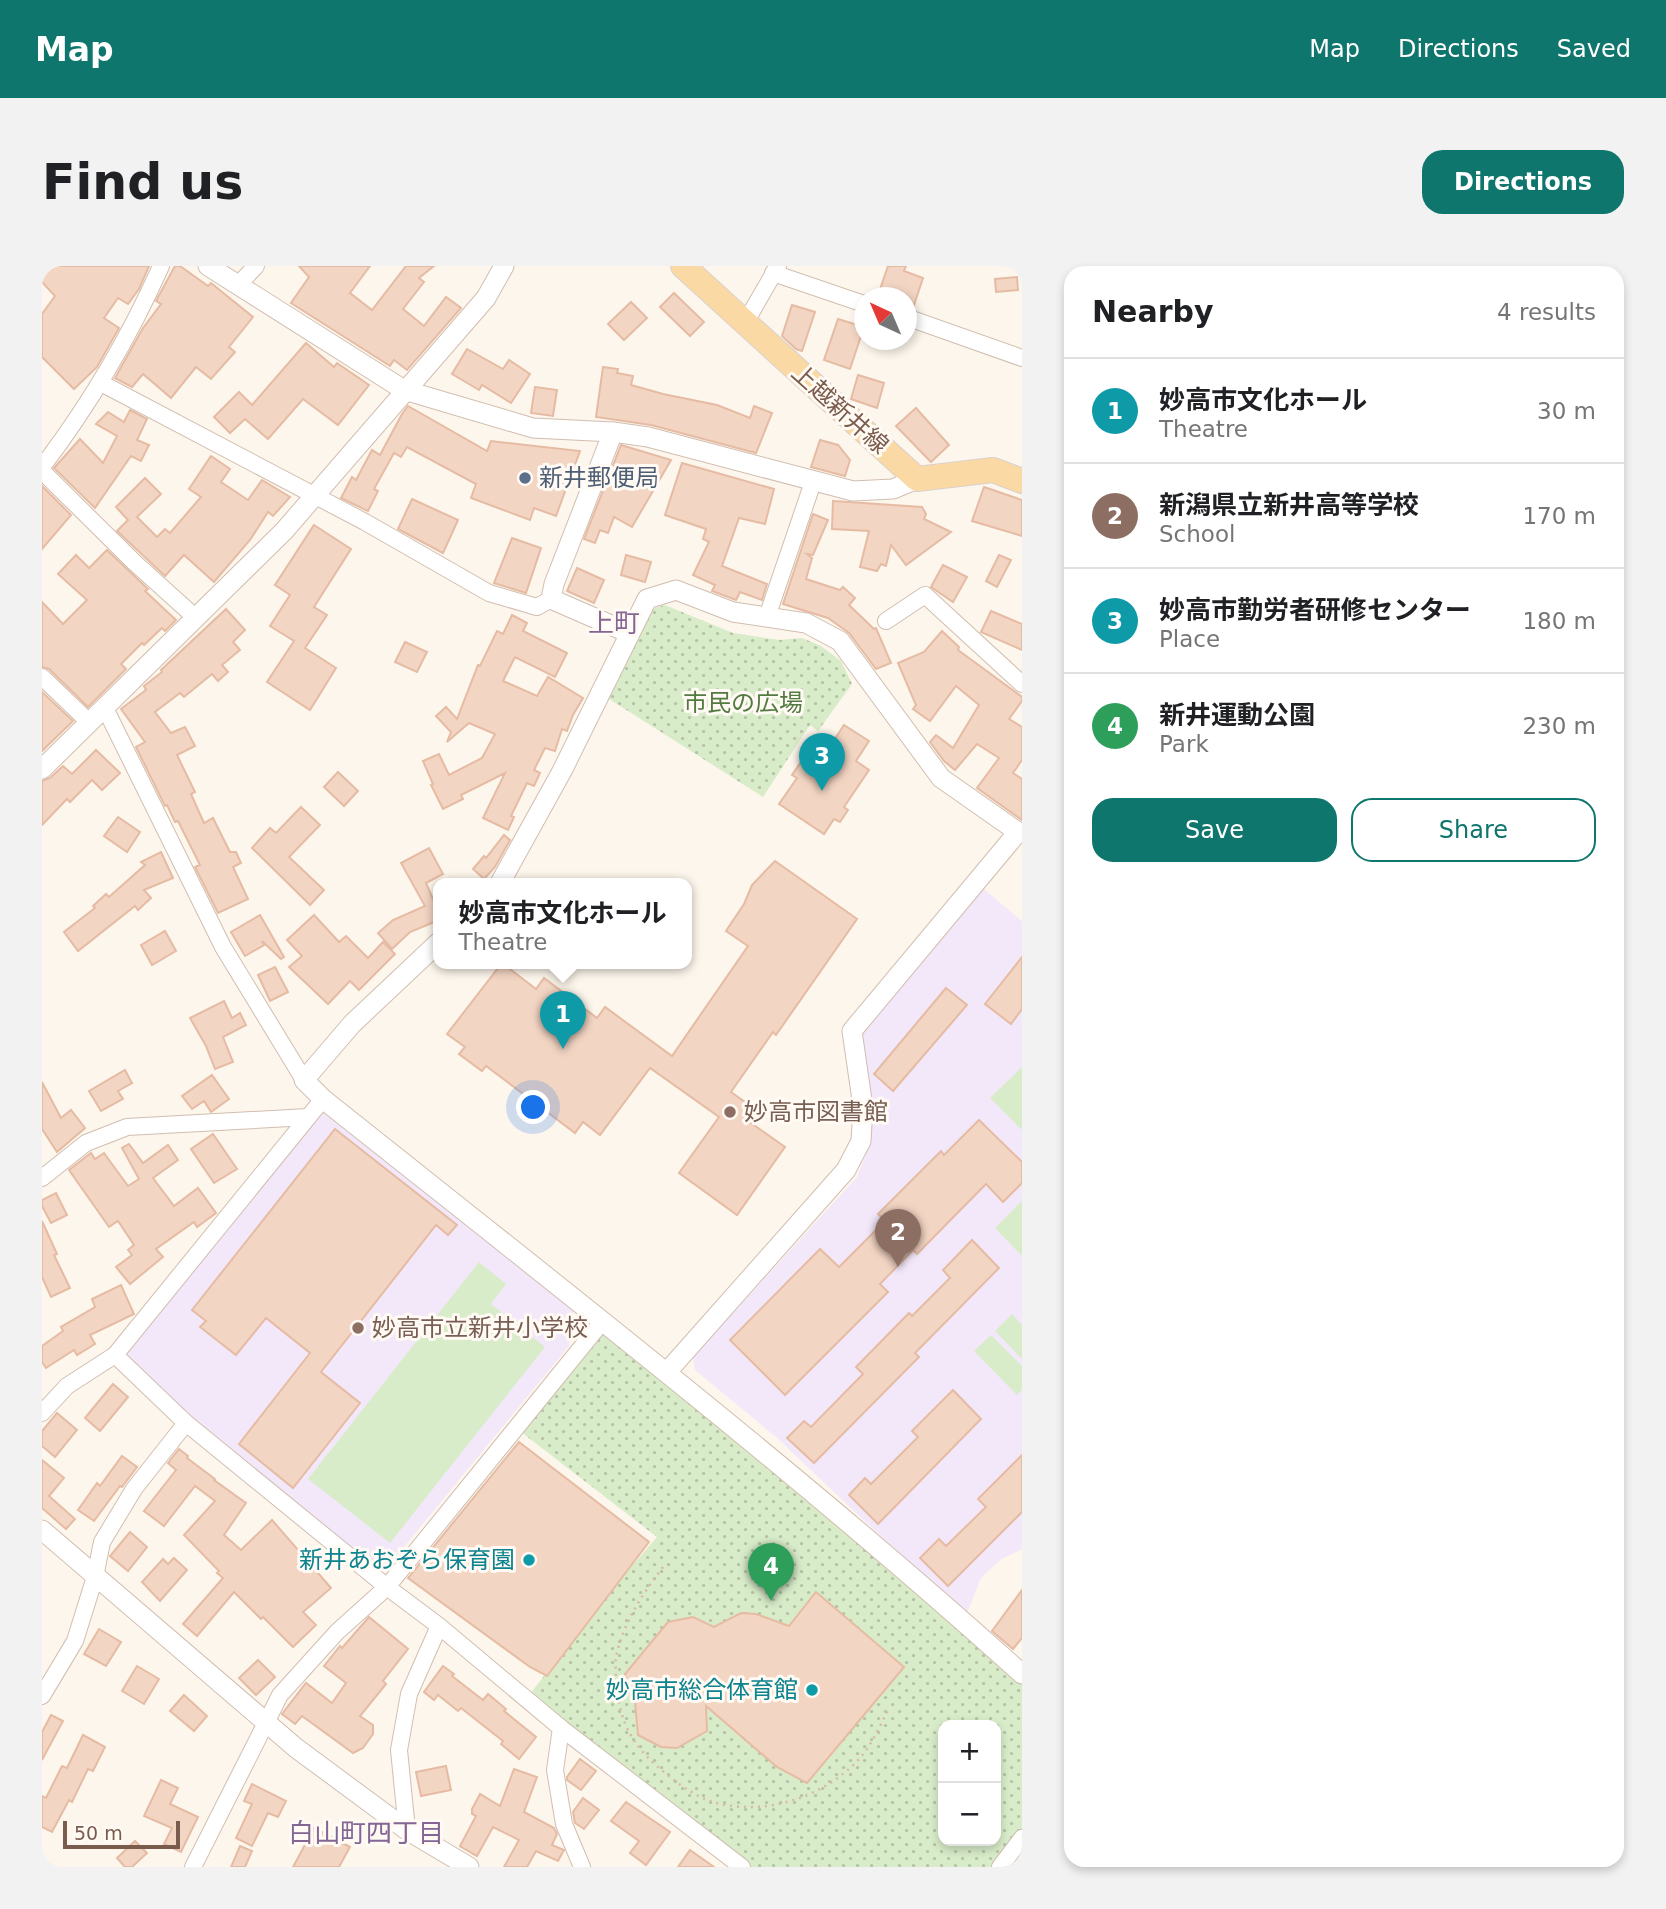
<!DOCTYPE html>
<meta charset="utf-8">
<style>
body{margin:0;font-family:"DejaVu Sans","Noto Sans JP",sans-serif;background:#f2f2f2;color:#202124}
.controls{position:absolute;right:21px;bottom:21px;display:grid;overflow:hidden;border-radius:14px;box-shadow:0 4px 10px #0003}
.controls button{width:63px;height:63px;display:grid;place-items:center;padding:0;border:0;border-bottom:2px solid #e0e0e0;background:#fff;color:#202124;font:35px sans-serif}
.compass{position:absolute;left:812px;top:21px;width:63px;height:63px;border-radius:50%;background:#fff;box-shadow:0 4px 10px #0003;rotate:316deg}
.scale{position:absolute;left:21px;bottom:18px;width:117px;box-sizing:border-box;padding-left:7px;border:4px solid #7a5c4d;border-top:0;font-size:19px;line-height:24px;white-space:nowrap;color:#7a5c4d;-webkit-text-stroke:5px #fffaf3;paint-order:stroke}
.you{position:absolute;left:492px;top:842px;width:24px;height:24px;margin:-18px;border:5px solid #fff;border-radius:50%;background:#1a73e8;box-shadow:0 0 0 10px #1a73e833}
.badge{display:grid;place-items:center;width:46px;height:46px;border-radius:50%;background:#0f766e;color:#fff;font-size:23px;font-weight:700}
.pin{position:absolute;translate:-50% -58px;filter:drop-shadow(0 2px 4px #0008)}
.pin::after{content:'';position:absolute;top:37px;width:24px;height:21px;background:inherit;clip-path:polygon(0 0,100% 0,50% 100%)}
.popup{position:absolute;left:391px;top:612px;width:259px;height:91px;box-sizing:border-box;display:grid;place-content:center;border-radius:14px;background:#fff;filter:drop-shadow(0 2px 5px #0005);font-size:23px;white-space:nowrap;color:#757577}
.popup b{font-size:26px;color:#202124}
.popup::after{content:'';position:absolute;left:50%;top:100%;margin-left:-14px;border:14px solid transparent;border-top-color:#fff}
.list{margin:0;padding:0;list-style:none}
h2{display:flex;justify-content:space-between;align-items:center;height:91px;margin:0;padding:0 28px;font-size:30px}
h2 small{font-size:23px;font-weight:400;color:#757577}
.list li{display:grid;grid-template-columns:46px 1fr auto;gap:21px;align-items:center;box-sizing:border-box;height:105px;padding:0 28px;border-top:2px solid #e0e0e0}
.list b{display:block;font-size:26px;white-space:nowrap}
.list p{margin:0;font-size:23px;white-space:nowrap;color:#757577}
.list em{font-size:23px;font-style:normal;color:#757577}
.actions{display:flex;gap:14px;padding:21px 28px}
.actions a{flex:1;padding:16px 0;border:2px solid #0f766e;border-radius:21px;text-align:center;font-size:24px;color:#0f766e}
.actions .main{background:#0f766e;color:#fff}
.map{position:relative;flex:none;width:980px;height:1601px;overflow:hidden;border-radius:21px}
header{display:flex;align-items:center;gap:42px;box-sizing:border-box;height:98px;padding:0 35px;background:#0f766e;color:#fff}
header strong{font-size:33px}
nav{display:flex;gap:38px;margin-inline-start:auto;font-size:24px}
.intro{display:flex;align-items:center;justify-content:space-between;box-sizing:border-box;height:168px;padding:0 42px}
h1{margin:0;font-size:49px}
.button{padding:18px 32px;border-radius:21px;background:#0f766e;color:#fff;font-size:24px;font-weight:700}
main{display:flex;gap:42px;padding:0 42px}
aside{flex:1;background:#fff;border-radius:21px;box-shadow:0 4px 10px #0003}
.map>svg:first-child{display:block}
.education{fill:#f3e8fa}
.park{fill:url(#park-dots);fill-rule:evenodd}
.pitch{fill:#d8ecc9}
.building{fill:#f3d5c3;stroke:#e6bba3;stroke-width:2}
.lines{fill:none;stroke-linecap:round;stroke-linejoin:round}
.minor-casing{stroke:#d1beb0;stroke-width:18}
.tertiary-casing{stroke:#d1beb0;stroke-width:21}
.primary-casing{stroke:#dad1cd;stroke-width:26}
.path{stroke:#d9b8a5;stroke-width:2.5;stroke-dasharray:2 5;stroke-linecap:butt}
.minor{stroke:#fff;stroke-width:16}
.tertiary{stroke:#fff;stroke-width:19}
.primary{stroke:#fbd9a5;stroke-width:24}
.service-dot{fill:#5c6f8a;stroke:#fffaf3;stroke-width:2.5}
.education-dot{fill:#8d6e63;stroke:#fffaf3;stroke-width:2.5}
.culture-dot{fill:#0f9aa8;stroke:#fffaf3;stroke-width:2.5}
.labels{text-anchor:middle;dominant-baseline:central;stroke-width:6;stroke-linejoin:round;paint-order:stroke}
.street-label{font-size:24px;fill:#7a5c4d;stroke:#fffaf3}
.service-label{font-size:24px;fill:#4e5e75;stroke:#fffaf3;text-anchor:start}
.park-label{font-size:24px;fill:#537a41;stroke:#fffaf3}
.education-label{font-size:24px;fill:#785e54;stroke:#fffaf3;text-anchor:start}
.culture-label{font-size:24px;fill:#0d838f;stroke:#fffaf3;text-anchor:end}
.neighbourhood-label{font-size:26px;fill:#846695;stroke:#fffaf3}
</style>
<header>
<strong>Map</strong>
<nav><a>Map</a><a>Directions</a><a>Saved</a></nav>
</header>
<div class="intro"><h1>Find us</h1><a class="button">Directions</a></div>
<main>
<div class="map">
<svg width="980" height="1601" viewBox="0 0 980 1601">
<defs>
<pattern id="park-dots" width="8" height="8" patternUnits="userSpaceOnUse" patternTransform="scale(1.75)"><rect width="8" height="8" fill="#d8ecc9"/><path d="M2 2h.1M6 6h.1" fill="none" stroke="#b4c2a5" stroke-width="1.8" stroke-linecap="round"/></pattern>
</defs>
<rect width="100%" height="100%" fill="#fdf6ec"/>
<!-- education -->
<g class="education">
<polygon points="937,619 980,655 980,1283 958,1294 939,1312 925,1347 831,1263 734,1171 653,1104 651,1091 815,911 829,876 828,841 817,762"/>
<polygon points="279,843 532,1044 527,1080 339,1309 81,1095 83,1087"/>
</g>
<!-- park -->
<g class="park">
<polygon points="623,339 691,367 737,374 760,372 779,380 799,395 810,418 776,465 768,459 721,531 564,431 610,343"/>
<path d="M560,1056L980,1408V1572L958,1601H701L484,1433L570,1323L615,1271L474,1162ZM901,1459H954V1575H901Z"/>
</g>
<!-- pitch -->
<g class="pitch">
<polygon points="980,801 980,864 948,832"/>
<polygon points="980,935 980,990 953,962"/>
<polygon points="437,996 464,1018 449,1038 503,1081 348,1277 266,1213"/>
<polygon points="970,1048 980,1059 980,1093 953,1065"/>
<polygon points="949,1069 980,1100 980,1124 975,1129 932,1085"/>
</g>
<!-- building -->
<g class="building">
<polygon points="0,0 107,0 97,23 86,38 76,32 62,52 77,62 55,101 32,123 0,91 0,48 13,30 0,16"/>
<polygon points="133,0 138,0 166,20 169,17 211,51 187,81 193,86 169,113 154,101 129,132 101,108 90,121 73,112 101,62 119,38 114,35"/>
<polygon points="257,0 328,0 308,27 330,44 364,0 392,0 377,12 382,16 361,43 382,60 404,31 419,42 365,104 352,94 348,100 249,37 267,11"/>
<polygon points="846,0 864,0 862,5 881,12 871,42 864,41 864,32 835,32"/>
<polygon points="975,11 976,24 954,26 953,13"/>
<polygon points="632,27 662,56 648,70 618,41"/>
<polygon points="589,36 605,52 582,74 566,58"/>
<polygon points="750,39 773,46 760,85 754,83 740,70"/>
<polygon points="796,53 822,61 808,103 782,94"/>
<polygon points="264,77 292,101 295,97 327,119 296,159 261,133 226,173 203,153 188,167 172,151 197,126 210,139"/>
<polygon points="425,83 461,103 467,94 488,108 469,137 440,119 437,124 410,108"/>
<polygon points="561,101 576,103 575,107 591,110 589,119 621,128 675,139 708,152 712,140 730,147 714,187 609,159 554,151"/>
<polygon points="816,109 842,117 835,142 809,133"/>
<polygon points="493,121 515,124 511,150 489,147"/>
<polygon points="366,140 445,185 449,175 538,185 514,250 492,242 488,254 429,232 434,218 365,181 359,191 352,187 332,223 336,225 326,245 299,232 310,211 314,214 330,184 338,189 360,148"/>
<polygon points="874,142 907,179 889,196 854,160"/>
<polygon points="88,144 105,153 95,174 107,179 99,195 89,190 53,242 12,202 38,173 61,197 75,170 54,158 66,146 82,156"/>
<polygon points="778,174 796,179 808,194 803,210 769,201"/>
<polygon points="579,179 629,194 590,261 572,251 566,267 558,264 553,277 542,273"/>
<polygon points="169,190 188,203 179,216 206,234 220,214 248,231 231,250 226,246 208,274 172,316 142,289 123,310 75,265 86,254 74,241 103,212 119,228 95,251 115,271 123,263 128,267 159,231 147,223"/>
<polygon points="640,197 732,223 723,258 697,252 680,300 725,318 720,334 698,326 694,334 670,325 673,319 651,309 667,276 661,273 664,263 623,249"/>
<polygon points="0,220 29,249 0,283"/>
<polygon points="942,221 980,234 980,270 930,255"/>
<polygon points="370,233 416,254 401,287 356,263"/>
<polygon points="791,235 880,241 884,248 882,253 909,266 864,299 849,279 844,300 839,298 835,305 818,301 827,265 790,263"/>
<polygon points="771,248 786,254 771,289 765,288 770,292 764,313 798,324 801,321 813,332 807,339 832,363 834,362 849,397 834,403 807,367 786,352 741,338"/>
<polygon points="272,259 309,283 272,341 285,349 263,382 294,402 268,444 225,416 252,375 228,360 248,329 233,319"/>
<polygon points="470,272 499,282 484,327 452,317"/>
<polygon points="65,284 106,323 103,325 134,354 123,365 120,362 102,379 100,377 79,398 84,403 46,441 7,403 0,401 0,336 21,358 45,334 16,308 34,289 47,302"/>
<polygon points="584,289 609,296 603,316 579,309"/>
<polygon points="957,289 969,294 955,321 944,315"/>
<polygon points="901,299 925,311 911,336 889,321"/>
<polygon points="535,302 562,314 552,337 525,325"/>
<polygon points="184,343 203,364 191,376 198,384 180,399 186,406 176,415 170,408 142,431 138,427 113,446 129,467 143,461 153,480 135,489 153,526 149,528 162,557 171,552 188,586 194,586 199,597 191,601 206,633 176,647 153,601 158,599 136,555 133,556 125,539 123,540 94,481 103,476 79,443 104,424 102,420 120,406 119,404"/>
<polygon points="949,345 980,358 980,384 939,366"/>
<polygon points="470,349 485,357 481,365 525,387 513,411 473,391 461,415 495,430 506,411 541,432 531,449 525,465 520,463 513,485 503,482 492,504 498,507 492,520 485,517 469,550 472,551 466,564 441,552 463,507 419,529 421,533 401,543 389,519 391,518 381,495 397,488 407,509 440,492 453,468 427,457 405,476 409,466 394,450 404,441 415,453 436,399 438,400 455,365 461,368"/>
<polygon points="900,365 917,381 916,384 980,431 980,435 967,453 980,461 980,494 971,507 980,513 980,554 935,522 957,492 935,478 913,504 902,495 888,476 894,469 911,482 937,439 914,420 888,455 871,443 874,439 856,397 882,386"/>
<polygon points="363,376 385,386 375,406 353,396"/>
<polygon points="0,426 31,455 0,485"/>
<polygon points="802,459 827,475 814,495 827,504 802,541 806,544 798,556 792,553 782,568 737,538 755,512 750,509 763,490 766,492 779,472 789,479"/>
<polygon points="54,484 78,507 60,524 50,514 28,536 25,533 0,559 0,515 8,512 21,500 30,508"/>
<polygon points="296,506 316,525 302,540 282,521"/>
<polygon points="259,541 278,559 247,591 282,624 268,639 210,582 228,562 234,567"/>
<polygon points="76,551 98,566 85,586 62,570"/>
<polygon points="462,569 468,574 453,601 442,613 431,603 442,590 444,592"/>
<polygon points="387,582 401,608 384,617 397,647 397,654 368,666 350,683 336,667 351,654 383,640 359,597"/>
<polygon points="119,586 131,612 102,624 109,632 96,644 93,640 36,685 22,666 53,642 51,640 64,628 67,631 103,599 99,596"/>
<polygon points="733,595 815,653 734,769 731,766 689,826 710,841 702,852 743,881 695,949 637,907 677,851 608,802 558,869 541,856 533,867 444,800 440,805 417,788 423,781 405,768 460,697 494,723 502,712 555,752 563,741 630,790 706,680 684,665 702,638 710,619"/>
<polygon points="218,649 242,691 239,693 220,675 222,679 203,690 189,666"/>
<polygon points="272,649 297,676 304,670 326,692 341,676 353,688 317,724 308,715 286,738 247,701 260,690 245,674"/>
<polygon points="123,665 134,685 110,699 99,679"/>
<polygon points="980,691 980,743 969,758 943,738"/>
<polygon points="233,701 246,726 228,735 216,709"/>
<polygon points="904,722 925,739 851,825 832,808"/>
<polygon points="182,735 190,752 198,747 204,759 181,771 191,796 173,803 164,780 148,752"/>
<polygon points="83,804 90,817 76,825 81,833 59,845 47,825"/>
<polygon points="170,809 187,833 169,846 162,835 150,843 140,830"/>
<polygon points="0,816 19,852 29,844 43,862 15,886 0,863"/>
<polygon points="937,854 980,896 980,917 961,936 944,918 875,988 871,984 838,1018 846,1026 743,1129 688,1074 778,983 797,1001 843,955 836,948 899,885 902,889"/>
<polygon points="293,863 415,959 406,969 394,959 279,1106 318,1137 251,1222 197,1178 268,1087 224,1052 194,1089 158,1061 164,1055 150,1044"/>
<polygon points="171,868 195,903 172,917 149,883"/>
<polygon points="87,878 101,897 126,879 136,894 111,912 132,940 156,922 174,947 155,961 152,956 114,983 121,991 88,1018 74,1001 90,989 86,984 92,979 76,955 67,961 27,904 49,887 53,893 62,887 86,920 97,913 80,882"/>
<polygon points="14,927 25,949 9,957 0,940 0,934"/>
<polygon points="0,955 15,988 12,989 28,1022 9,1031 0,1011"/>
<polygon points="930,974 957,1002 873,1087 877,1091 772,1197 745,1172 762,1155 769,1161 821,1108 814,1101 867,1047 870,1050 908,1012 901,1004"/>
<polygon points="79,1019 92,1048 48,1069 53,1078 35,1089 32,1084 4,1102 0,1096 0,1080 21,1065 19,1061 53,1041 50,1033"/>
<polygon points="71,1118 86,1131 58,1165 43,1152"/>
<polygon points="911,1124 939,1153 836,1258 807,1229 823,1212 829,1218 876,1171 870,1165"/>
<polygon points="15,1147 35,1164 13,1191 0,1180 0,1165"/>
<polygon points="477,1176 607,1276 505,1410 488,1401 366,1312"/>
<polygon points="137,1183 146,1190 145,1192 173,1213 172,1214 204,1237 182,1269 199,1284 230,1254 289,1322 261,1346 274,1359 251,1381 221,1351 219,1353 192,1326 155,1370 141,1358 181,1312 175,1307 177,1305 142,1269 173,1235 153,1220 122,1260 102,1245 134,1204 126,1197"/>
<polygon points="980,1189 980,1246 906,1320 878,1292 897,1273 904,1280 944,1241 936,1233"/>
<polygon points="80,1190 95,1201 80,1221 78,1220 52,1255 36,1244 55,1217 58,1220"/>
<polygon points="0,1194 22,1212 7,1230 33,1253 24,1263 0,1242"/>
<polygon points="88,1266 105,1281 86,1305 68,1290"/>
<polygon points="132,1292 145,1304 118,1335 100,1316 121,1293 126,1298"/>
<polygon points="980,1324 980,1372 971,1383 950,1365"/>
<polygon points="774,1326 862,1401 765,1517 735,1501 664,1440 665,1465 635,1482 619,1481 596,1469 593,1435 585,1421 583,1408 626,1356 651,1351 672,1361 699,1347 714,1348 747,1360"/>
<polygon points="327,1351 366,1383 341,1415 344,1418 318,1450 331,1459 331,1468 321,1482 311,1487 260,1450 253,1458 240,1448 264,1417 290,1437 304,1417 282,1400 298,1380 300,1382"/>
<polygon points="57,1363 79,1376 64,1400 42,1388"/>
<polygon points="216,1394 233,1411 214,1429 197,1412"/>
<polygon points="95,1400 117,1413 102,1438 80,1425"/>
<polygon points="401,1400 412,1408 410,1410 441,1434 446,1428 464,1443 462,1445 494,1471 477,1493 459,1478 461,1475 419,1442 416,1445 396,1429 392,1434 382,1426"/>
<polygon points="142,1429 165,1450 152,1465 128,1445"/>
<polygon points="9,1449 21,1455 0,1494 0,1466"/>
<polygon points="41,1469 63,1481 51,1505 46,1503 30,1536 27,1534 10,1566 0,1561 0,1530 4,1532 20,1500 25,1502"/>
<polygon points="538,1493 554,1505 539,1524 525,1514 525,1511"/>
<polygon points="404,1500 409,1524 379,1530 374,1506"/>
<polygon points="472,1503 495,1511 482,1546 512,1562 515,1568 510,1579 522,1584 516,1595 494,1585 485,1601 462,1601 477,1574 451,1561 435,1590 418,1580 434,1550 430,1548 430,1543 438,1528 458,1540"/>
<polygon points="119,1514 136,1522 128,1538 156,1551 139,1586 122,1578 130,1562 102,1550"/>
<polygon points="210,1518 244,1535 236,1551 226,1547 210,1580 194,1572 210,1538 202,1535"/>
<polygon points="541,1532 557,1544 542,1563 533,1557 531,1546"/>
<polygon points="584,1536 628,1566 604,1599 588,1587 597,1575 569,1555"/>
<polygon points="272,1562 308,1581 297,1601 251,1601"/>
<polygon points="93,1575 105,1587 90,1601 83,1601 75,1592"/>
<polygon points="198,1580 210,1585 203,1601 189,1601"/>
<polygon points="648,1584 672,1601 636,1601"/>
</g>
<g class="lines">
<!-- minor casing -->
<g class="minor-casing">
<g id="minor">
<polyline points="731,7 822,38"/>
<polyline points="196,19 214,0"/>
<polyline points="864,51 980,92"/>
<polyline points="703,57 736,0"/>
<polyline points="59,117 323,256 447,327 495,341 509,333"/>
<path d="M0,201C48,138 87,72 119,0"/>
<polyline points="0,205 92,296 154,352"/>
<polyline points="725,351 771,216"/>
<polyline points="844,355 883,329 980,418"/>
<polyline points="0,411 48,457"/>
<polyline points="63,442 181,681 262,814"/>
<polyline points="0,912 44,877 85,861 266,851"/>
<polyline points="73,1089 144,1157 345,1321 397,1360 519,1462 700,1601"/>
<polyline points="0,1147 25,1120 73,1089 281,833"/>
<polyline points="0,1430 33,1375 53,1311 60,1276 92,1223 144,1157"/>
<polyline points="519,1462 513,1504 522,1558 540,1601"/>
<polyline points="365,1564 357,1484 367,1428 397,1360"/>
<polyline points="151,1601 238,1429 295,1366 345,1321 560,1056"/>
<polyline points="958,1601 980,1572"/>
</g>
</g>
<!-- tertiary casing -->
<g class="tertiary-casing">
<g id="tertiary">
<polyline points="166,0 362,124 491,162 571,166 606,171 811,225 851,223 875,213"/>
<polyline points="571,166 512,318 509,333 587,367"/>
<polyline points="0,503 242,265 444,32 462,0"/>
<polyline points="458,617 520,505 605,333 634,324 691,346 764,357 798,375 899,512 976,566 810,765 821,841 819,875 804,904 625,1106"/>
<path d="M397,676L310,758L262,814L281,833C517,1021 756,1206 980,1408"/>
<polyline points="0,1264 254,1482 365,1564 427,1601"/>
</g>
</g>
<!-- primary casing -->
<g class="primary-casing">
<polyline id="primary" points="641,0 875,213 951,204 980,215"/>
</g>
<!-- path -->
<path class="path" d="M621,1301C600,1329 582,1355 574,1391C573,1397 574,1405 574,1412C577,1459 591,1482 628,1511C644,1524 663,1536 684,1539C728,1547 776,1531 808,1502C826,1487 836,1464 846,1444"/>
<!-- minor -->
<use href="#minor" class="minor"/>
<!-- tertiary -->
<use href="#tertiary" class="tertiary"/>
<!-- primary -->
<use href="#primary" class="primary"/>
</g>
<!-- markers -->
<circle class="service-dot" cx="483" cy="212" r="7"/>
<g class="education-dot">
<circle cx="688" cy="846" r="7"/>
<circle cx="316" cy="1062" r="7"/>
</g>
<g class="culture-dot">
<circle cx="487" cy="1294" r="7"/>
<circle cx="770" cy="1424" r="7"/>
</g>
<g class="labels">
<!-- street labels -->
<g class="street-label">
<text transform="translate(798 143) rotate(42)">上越新井線</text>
</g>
<!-- service labels -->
<g class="service-label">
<text x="497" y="212">新井郵便局</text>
</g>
<!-- park labels -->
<g class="park-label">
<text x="701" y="437">市民の広場</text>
</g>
<!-- education labels -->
<g class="education-label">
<text x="702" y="846">妙高市図書館</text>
<text x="330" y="1062">妙高市立新井小学校</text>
</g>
<!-- culture labels -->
<g class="culture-label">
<text x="473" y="1294">新井あおぞら保育園</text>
<text x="756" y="1424">妙高市総合体育館</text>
</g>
<!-- neighbourhood labels -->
<g class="neighbourhood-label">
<text x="572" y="357">上町</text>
<text x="324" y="1567">白山町四丁目</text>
</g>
</g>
</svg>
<div class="controls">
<button>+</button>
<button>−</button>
</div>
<svg class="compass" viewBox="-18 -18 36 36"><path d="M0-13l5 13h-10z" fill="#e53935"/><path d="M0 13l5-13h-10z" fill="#757577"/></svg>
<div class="scale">50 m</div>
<div class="you"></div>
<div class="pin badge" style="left:521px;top:783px;background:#0f9aa8">1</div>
<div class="popup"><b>妙高市文化ホール</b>Theatre</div>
<div class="pin badge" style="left:856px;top:1001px;background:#8d6e63">2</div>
<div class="pin badge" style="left:780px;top:525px;background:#0f9aa8">3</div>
<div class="pin badge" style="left:729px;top:1335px;background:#2e9e5b">4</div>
</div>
<aside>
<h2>Nearby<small>4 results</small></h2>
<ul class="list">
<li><span class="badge" style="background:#0f9aa8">1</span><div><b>妙高市文化ホール</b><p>Theatre</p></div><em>30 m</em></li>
<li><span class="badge" style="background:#8d6e63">2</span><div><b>新潟県立新井高等学校</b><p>School</p></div><em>170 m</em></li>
<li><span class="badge" style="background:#0f9aa8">3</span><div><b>妙高市勤労者研修センター</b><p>Place</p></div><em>180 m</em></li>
<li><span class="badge" style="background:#2e9e5b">4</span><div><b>新井運動公園</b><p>Park</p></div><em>230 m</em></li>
</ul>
<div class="actions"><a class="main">Save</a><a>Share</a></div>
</aside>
</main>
